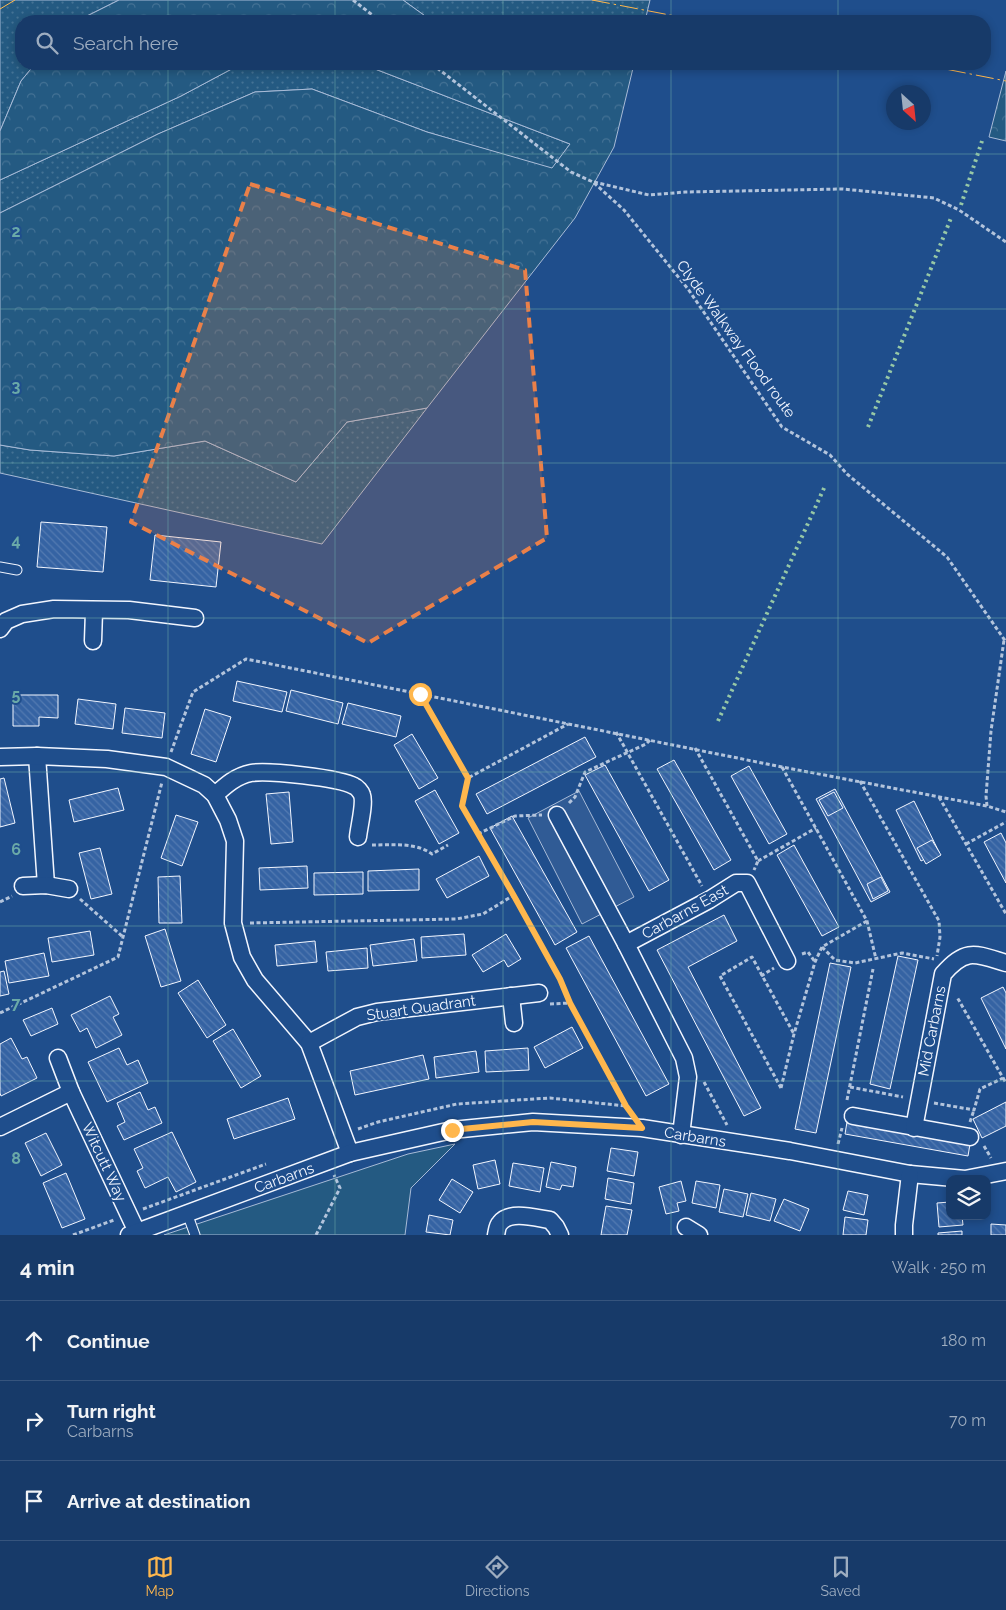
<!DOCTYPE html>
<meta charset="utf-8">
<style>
body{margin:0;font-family:Raleway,sans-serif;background:#20416f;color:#f1f3f6}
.controls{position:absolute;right:15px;bottom:15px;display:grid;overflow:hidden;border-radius:10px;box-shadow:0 2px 8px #0003}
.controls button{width:45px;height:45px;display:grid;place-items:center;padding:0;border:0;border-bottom:1px solid #36547d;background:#173a69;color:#f1f3f6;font:25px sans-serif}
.compass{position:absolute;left:886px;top:85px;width:45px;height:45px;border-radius:50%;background:#173a69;box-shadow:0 2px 8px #0003;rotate:153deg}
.stop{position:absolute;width:15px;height:15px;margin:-11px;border:4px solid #ffb74d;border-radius:50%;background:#fff}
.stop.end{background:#ffb74d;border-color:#fff;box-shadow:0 1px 5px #0008}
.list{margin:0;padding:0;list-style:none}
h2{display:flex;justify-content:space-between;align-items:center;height:65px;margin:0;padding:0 20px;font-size:21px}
h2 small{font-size:16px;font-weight:400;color:#9eadc0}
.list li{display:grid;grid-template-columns:32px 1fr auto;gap:15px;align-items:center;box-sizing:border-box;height:80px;padding:0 20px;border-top:1px solid #36547d}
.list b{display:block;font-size:19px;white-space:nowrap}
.list p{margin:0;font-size:16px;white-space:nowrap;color:#9eadc0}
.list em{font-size:16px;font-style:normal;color:#9eadc0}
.icon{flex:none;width:28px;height:28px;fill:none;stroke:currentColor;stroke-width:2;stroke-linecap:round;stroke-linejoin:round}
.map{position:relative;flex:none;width:1006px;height:1235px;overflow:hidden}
.search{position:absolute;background:#173a69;box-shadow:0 2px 8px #0003;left:15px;right:15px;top:15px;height:55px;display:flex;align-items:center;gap:12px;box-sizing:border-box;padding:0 18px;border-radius:20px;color:#9eadc0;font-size:19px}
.sheet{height:305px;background:#173a69}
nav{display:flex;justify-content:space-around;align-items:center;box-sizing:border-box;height:70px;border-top:1px solid #36547d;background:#173a69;font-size:14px;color:#9eadc0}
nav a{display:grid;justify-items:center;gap:2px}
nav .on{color:#ffb74d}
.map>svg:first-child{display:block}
.grass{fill:url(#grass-dots);stroke:#a8bbd7}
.forest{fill:url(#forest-crowns);stroke:#a8bbd7}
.park{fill:#245a82;stroke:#a8bbd7}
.parking{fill:#305b95;stroke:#a8bbd7}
.building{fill:url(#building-back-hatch);stroke:#f2f6ff}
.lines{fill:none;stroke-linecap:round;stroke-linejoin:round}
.service-casing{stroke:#f2f6ff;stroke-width:11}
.minor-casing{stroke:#f2f6ff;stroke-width:19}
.path{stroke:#b3c4dc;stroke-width:3;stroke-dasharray:4 2.5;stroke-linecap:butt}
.service{stroke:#1f4e8c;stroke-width:9}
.minor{stroke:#1f4e8c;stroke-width:16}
.hedge{stroke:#97c8a6;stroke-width:4;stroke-dasharray:2.5 4;stroke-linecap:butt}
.power{stroke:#ffb74d;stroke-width:1;stroke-dasharray:18 4 2.5 4;stroke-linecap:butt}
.route{stroke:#ffb74d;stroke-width:6}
.marked{fill:#ea8049;fill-opacity:0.2;stroke:#ea8049;stroke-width:4;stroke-dasharray:10 6;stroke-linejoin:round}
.grid{fill:none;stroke:#6aa9a8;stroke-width:1;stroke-opacity:0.55}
.labels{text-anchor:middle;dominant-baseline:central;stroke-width:4;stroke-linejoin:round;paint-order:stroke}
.street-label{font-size:15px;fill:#f2f6ff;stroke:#1f4e8c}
.grid-label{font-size:16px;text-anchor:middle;font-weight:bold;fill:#6aa9a8;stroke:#1f4e8c;stroke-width:4;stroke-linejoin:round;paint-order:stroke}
</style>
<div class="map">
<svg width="1006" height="1235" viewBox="0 0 1006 1235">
<defs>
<pattern id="grass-dots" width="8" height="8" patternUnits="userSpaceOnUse" patternTransform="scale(1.25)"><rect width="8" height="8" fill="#245a82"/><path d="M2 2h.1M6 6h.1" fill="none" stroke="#447295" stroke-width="1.8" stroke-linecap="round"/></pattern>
<pattern id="forest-crowns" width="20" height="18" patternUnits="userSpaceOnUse" patternTransform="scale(1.25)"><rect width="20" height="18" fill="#245a82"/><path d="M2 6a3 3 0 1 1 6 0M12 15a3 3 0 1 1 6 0" fill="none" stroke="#447295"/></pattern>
<pattern id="building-back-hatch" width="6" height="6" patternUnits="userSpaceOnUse" patternTransform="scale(1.25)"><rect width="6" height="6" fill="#3563a3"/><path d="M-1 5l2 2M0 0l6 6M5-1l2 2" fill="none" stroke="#537ab1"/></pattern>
</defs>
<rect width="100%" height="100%" fill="#1f4e8c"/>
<!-- grass -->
<g class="grass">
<polygon points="0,0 119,0 77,21 21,21 21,64 35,64 21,81 0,131"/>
<polygon points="403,0 650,0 645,21 432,21"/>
<polygon points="241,64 362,64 570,144 552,169 427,132 312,89 255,92 158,134 0,213 0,180 181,96"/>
<polygon points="427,408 322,544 0,473 0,445 30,450 114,456 205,441 296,482 347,422"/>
</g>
<!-- forest -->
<g class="forest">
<polygon points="119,0 403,0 432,21 77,21"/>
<polygon points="35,64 241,64 181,96 0,180 0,131 21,81"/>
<polygon points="362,64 634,64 614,147 575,218 427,408 347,422 296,482 205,441 114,456 30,450 0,445 0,213 158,134 255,92 312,89 427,132 552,168 570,144"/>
<polygon points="1006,71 1006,141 989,137"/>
</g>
<!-- park -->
<polygon class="park" points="455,1144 411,1188 405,1235 164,1235 408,1154"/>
<!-- parking -->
<polygon class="parking" points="579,791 634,897 582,924 528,818"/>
<!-- building -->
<g class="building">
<polygon points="41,522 107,527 103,572 37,567"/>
<polygon points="155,535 221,542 216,587 150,580"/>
<polygon points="237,681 287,692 282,712 233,701"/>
<polygon points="291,690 343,703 338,724 286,711"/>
<polygon points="13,695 58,695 58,718 39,717 39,726 13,726"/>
<polygon points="78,699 116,704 113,729 75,724"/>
<polygon points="348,703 401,716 396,737 342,724"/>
<polygon points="125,708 165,713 162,738 122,733"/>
<polygon points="205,709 231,717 216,762 191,754"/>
<polygon points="412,734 438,778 419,789 394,745"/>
<polygon points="585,737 596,757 487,814 476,794"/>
<polygon points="674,760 731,860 714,870 657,769"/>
<polygon points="605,765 669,880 649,891 585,775"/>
<polygon points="749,766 787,834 769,844 731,776"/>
<polygon points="4,778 15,823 0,827 0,779"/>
<polygon points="118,788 124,810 74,822 69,800"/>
<polygon points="835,789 890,892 871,902 816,799"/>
<polygon points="435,790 459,833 439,844 415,801"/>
<polygon points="289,792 293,842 271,844 266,794"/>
<polygon points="834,792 843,808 828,816 819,800"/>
<polygon points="914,801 939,852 921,861 896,810"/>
<polygon points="176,815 198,822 182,866 161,858"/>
<polygon points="512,816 577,932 555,945 490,828"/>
<polygon points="1001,833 1006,843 1006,883 984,842"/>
<polygon points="932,840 941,855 926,864 917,848"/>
<polygon points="794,845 839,927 822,936 777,855"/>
<polygon points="100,848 112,894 91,899 79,853"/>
<polygon points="479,856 489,876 447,898 436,879"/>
<polygon points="307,866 308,888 260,890 259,868"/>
<polygon points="419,869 419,890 368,891 368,871"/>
<polygon points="363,872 363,894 314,895 314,873"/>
<polygon points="180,876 182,923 159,923 158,877"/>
<polygon points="881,877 888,891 873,899 867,884"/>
<polygon points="724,915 737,941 688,967 761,1108 744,1116 657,950"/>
<polygon points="165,929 181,981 161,987 145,936"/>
<polygon points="90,931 94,955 52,962 48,938"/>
<polygon points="464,934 466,955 422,958 421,937"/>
<polygon points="506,934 521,959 508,967 504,960 483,972 472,955"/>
<polygon points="589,936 669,1084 646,1096 566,948"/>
<polygon points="414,939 417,961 373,966 370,945"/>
<polygon points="315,941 317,962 277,966 275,945"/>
<polygon points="367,948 368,968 328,971 326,952"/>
<polygon points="44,953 49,976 9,983 5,961"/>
<polygon points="898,956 918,960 890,1089 870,1084"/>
<polygon points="830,963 851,967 816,1133 795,1129"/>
<polygon points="4,971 9,994 0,996 0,972"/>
<polygon points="198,980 226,1025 207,1038 178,993"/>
<polygon points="1003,987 1006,993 1006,1049 981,998"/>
<polygon points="110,996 119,1014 113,1017 122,1035 96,1048 87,1028 80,1032 71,1015"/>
<polygon points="52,1008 58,1024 31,1036 23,1020"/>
<polygon points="572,1027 583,1048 545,1068 534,1047"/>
<polygon points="233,1029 261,1076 241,1088 213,1041"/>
<polygon points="11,1038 22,1059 27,1057 37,1078 1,1096 0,1093 0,1044"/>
<polygon points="119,1048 127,1065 138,1060 148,1083 107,1102 88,1062"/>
<polygon points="528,1048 529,1070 486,1072 485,1051"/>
<polygon points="476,1051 479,1072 436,1078 434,1057"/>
<polygon points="423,1055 429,1079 355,1095 350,1071"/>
<polygon points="140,1092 148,1110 155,1107 162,1123 124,1140 117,1126 125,1122 117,1103"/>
<polygon points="288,1098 295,1119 234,1139 227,1119"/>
<polygon points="1006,1102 1006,1126 982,1138 973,1119"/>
<polygon points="847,1122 970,1144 968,1156 845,1134"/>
<polygon points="172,1132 196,1182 176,1192 168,1177 145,1188 137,1171 143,1168 134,1149"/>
<polygon points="46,1133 62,1165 41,1176 25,1143"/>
<polygon points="611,1148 638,1152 634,1176 607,1171"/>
<polygon points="495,1160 500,1184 478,1189 473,1165"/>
<polygon points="551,1162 576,1167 573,1187 562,1185 560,1190 546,1187"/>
<polygon points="513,1163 544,1168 540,1192 509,1186"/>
<polygon points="66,1173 85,1219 62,1228 43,1183"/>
<polygon points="608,1178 634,1183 631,1204 605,1199"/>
<polygon points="452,1179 473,1192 460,1213 439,1200"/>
<polygon points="681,1181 686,1201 677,1203 679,1211 666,1214 659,1187"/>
<polygon points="696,1181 720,1185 716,1208 692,1203"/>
<polygon points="724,1189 748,1194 743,1217 719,1212"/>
<polygon points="848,1191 868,1195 864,1215 843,1210"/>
<polygon points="751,1193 776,1199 770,1221 746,1215"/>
<polygon points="784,1199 809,1209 800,1231 774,1221"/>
<polygon points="950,1202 950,1216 962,1216 963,1225 939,1227 937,1203"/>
<polygon points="606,1206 632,1210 627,1235 601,1235"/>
<polygon points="429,1215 453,1220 450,1235 426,1232"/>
<polygon points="845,1217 868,1220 866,1235 843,1235"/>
<polygon points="991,1224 1006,1225 1006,1235 991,1235"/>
<polygon points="962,1231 962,1235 938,1235 938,1233"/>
</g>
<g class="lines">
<!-- service casing -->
<g class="service-casing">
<g id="service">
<polyline points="0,567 17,570"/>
<polyline points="187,1213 195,1235"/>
</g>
</g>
<!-- minor casing -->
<g class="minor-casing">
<g id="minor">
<polyline points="0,629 6,621 22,614 54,609 129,610 195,618"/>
<polyline points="93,641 94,611"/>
<polyline points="37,756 46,885"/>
<polyline points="0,757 37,756 107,759 166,767 204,785 215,795 228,820 235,841 233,923 242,957 255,980 309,1043 350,1153"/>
<path d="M215,795C226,785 236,776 251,773C267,770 340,778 354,786C357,787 361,792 362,795C365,803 359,827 358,837"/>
<polyline points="557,815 626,944 684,1058 688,1077 681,1135"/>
<polyline points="23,886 46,885 69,889"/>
<polyline points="626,944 709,900 736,883 747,883 787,961"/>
<polyline points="511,996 514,1023"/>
<polyline points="309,1043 357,1017 377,1012 539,993"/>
<polyline points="58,1058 71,1092 137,1232"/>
<polyline points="853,1116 970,1137"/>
<polyline points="0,1127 71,1092"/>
<path d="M914,1128L943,974C966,947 976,954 1006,963"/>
<polyline points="686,1227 699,1235"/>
<polyline points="129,1235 350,1153 452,1130 533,1122 642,1128 790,1151 910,1174 965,1179 1006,1171"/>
<path d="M496,1235C497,1231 497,1226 500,1223C510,1210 536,1218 550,1220L556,1227L560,1235"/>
<polyline points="904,1235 904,1225 910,1174"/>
</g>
</g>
<!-- path -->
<g class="path">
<polyline points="353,0 380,21"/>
<polyline points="432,64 571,172 593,182 624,210 688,289 782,427 830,455 847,474 947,557 1006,642"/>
<polyline points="594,182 649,195 685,192 843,189 934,198 959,210 1006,242"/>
<polyline points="421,694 468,778 568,724"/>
<polyline points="616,732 702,886"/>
<polyline points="695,748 758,861 754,870"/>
<polyline points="171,752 193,692 246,659 782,767 987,806 1006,812"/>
<polyline points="782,767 867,921 876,959"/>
<polyline points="468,778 462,806 514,895 560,979 570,1003 627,1107"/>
<polyline points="860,781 939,921 940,937 937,956"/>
<polyline points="939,797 1006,914"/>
<polyline points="569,803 575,797 585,772 646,744 650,740"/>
<polyline points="987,806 986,796 991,731 1004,640"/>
<polyline points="478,834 515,816 542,815"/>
<polyline points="966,844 1006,822"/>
<path d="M372,845C392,845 415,842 432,854L448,845"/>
<polyline points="758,861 816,828"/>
<polyline points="80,899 123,937"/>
<polyline points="0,902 12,896"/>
<polyline points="250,923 456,919 483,914 514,895"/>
<polyline points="822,947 835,960 855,963 902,953 934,959"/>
<polyline points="802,954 808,952 815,962"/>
<polyline points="761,976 774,968"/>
<polyline points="550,1004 570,1003"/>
<polyline points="0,1013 118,957 162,782"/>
<polyline points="1003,1078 1006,1083"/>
<polyline points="704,1082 727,1125"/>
<polyline points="850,1087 903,1097"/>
<polyline points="781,1088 720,976 752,957 794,1034"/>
<polyline points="781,1088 794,1034 815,962 822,947 867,921"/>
<polyline points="847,1100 873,969"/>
<polyline points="934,1103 974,1110 980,1089 1003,1078 957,997"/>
<polyline points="970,1122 974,1110"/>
<polyline points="358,1129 378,1122 457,1104 550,1098 626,1106"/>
<polyline points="838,1144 842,1128"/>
<polyline points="984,1146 991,1158"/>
<polyline points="143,1209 266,1164"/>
<polyline points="73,1235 114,1220"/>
<polyline points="316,1235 340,1188 334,1175"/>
</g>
<!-- service -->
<use href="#service" class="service"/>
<!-- minor -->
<use href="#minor" class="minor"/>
<!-- hedge -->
<g class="hedge">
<polyline points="961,205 982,141"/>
<polyline points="868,427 951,218"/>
<polyline points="718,721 825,486"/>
</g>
<!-- power -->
<g class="power">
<polyline points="592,0 701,21"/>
<polyline points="0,9 15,0"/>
<polyline points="920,64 1006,81"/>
</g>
</g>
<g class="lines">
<!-- route -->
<polyline class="route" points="420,694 468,778 462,806 514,896 560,979 570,1003 626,1106 642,1128 533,1122 452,1130"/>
</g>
<!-- marked area -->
<path class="marked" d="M250,184L525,270L547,538L368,643L131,522Z"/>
<!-- grid -->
<path class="grid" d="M168,0V21M335,0V21M503,0V21M671,0V21M838,0V21M168,64V1235M335,64V1235M503,64V1235M671,64V1235M838,64V1235M0,154H1006M0,309H1006M0,463H1006M0,618H1006M0,772H1006M0,926H1006M0,1081H1006"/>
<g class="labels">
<!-- street labels -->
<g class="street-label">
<text transform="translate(736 339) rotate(54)">Clyde Walkway Flood route</text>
<text transform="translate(685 912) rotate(-29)">Carbarns East</text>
<text transform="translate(421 1008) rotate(-8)">Stuart Quadrant</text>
<text transform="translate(932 1031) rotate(-79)">Mid Carbarns</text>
<text transform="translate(695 1137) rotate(9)">Carbarns</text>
<text transform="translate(104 1162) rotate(65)">Witcutt Way</text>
<text transform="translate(284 1178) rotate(-20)">Carbarns</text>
</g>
</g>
<g class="grid-label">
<text x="16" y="237">2</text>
<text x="16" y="392">3</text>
<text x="16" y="546">4</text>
<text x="16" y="700">5</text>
<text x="16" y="855">6</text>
<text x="16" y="1009">7</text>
<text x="16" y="1164">8</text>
</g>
</svg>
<div class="controls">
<button><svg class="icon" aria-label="layers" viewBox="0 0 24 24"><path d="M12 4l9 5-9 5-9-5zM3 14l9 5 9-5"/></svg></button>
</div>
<svg class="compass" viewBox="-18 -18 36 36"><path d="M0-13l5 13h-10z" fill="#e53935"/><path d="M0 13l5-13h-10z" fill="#9eadc0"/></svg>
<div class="stop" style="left:420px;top:694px"></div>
<div class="stop end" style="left:452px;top:1130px"></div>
<div class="search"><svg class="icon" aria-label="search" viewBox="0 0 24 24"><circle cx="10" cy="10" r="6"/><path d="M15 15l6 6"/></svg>Search here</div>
</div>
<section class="sheet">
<h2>4 min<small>Walk · 250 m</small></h2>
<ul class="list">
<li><svg class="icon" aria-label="ahead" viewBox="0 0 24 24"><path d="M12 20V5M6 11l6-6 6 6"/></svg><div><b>Continue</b></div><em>180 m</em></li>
<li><svg class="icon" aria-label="right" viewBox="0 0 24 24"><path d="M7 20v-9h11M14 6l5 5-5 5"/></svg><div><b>Turn right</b><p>Carbarns</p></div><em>70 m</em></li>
<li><svg class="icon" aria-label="arrive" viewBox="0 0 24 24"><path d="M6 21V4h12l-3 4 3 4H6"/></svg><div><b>Arrive at destination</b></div></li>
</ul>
</section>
<nav>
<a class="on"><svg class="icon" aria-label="map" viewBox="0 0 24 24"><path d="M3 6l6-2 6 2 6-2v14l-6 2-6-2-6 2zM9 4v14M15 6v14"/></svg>Map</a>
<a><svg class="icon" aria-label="directions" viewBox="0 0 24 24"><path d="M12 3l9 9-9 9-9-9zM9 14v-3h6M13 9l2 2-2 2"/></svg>Directions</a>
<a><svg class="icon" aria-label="saved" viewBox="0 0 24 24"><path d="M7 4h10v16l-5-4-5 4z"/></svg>Saved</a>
</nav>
